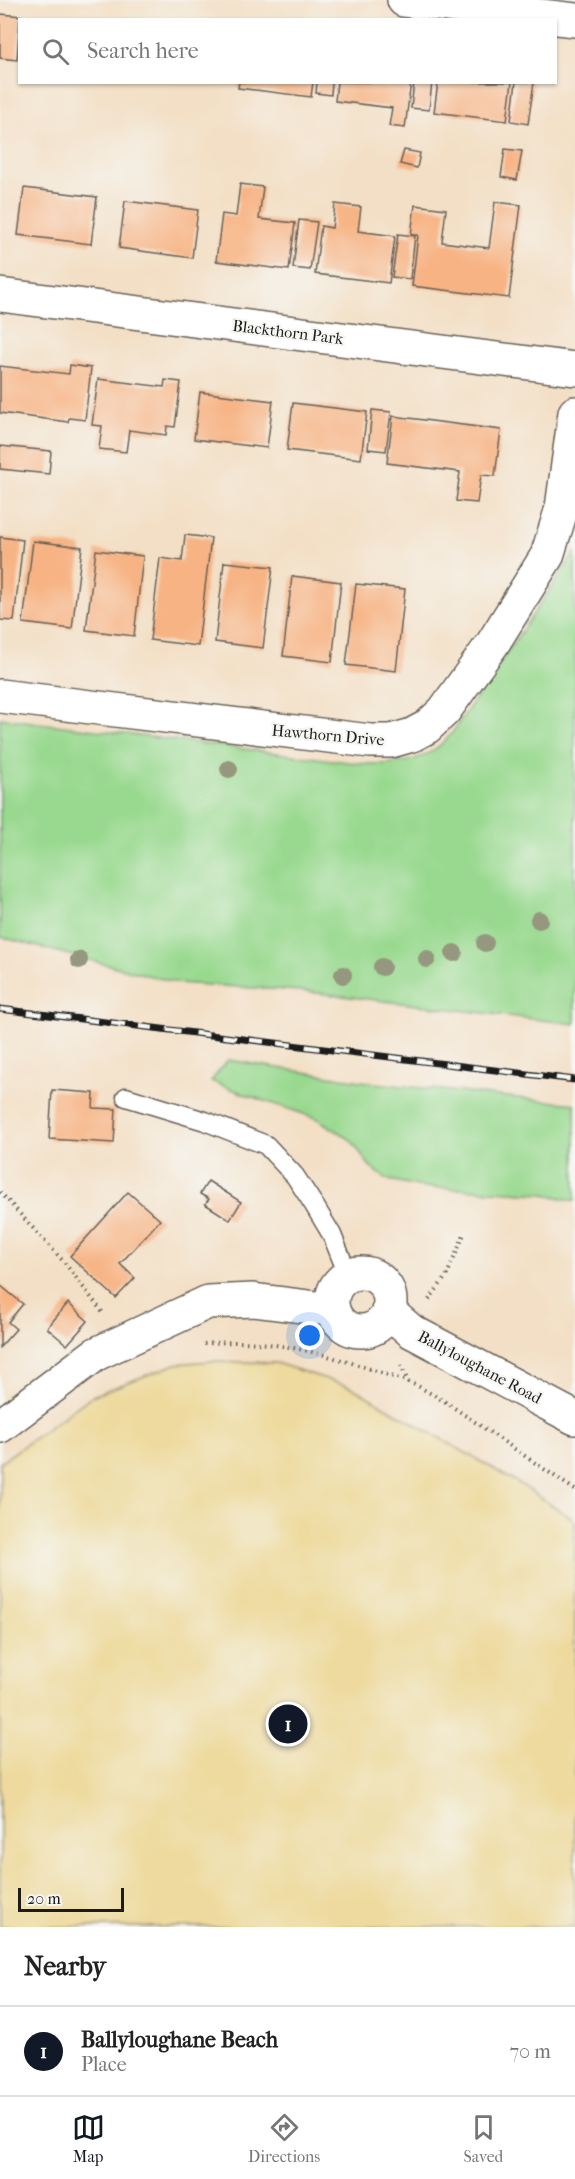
<!DOCTYPE html>
<style>
body{margin:0;font-family:"IM FELL French Canon",serif;background:#f6f6f6;color:#222}
.scale{position:absolute;left:18px;bottom:15px;width:106px;box-sizing:border-box;padding-left:6px;border:3px solid #1c1c1c;border-top:0;font-size:16px;line-height:21px;white-space:nowrap;color:#1c1c1c;-webkit-text-stroke:4px #f6f6f2;paint-order:stroke}
.you{position:absolute;left:310px;top:1336px;width:21px;height:21px;margin:-15px;border:4px solid #fff;border-radius:50%;background:#1a73e8;box-shadow:0 0 0 9px #1a73e833}
.badge{display:grid;place-items:center;width:39px;height:39px;border-radius:50%;background:#111827;color:#fff;font-size:20px;font-weight:700}
.pin{position:absolute;translate:-50% -50%;border:3px solid #fff;box-shadow:0 2px 6px #0006}
.list{margin:0;padding:0;list-style:none}
h2{display:flex;justify-content:space-between;align-items:center;height:78px;margin:0;padding:0 24px;font-size:26px}
h2 small{font-size:20px;font-weight:400;color:#767676}
.list li{display:grid;grid-template-columns:39px 1fr auto;gap:18px;align-items:center;box-sizing:border-box;height:90px;padding:0 24px;border-top:2px solid #e0e0e0}
.list b{display:block;font-size:22px;white-space:nowrap}
.list p{margin:0;font-size:20px;white-space:nowrap;color:#767676}
.list em{font-size:20px;font-style:normal;color:#767676}
.icon{flex:none;width:33px;height:33px;fill:none;stroke:currentColor;stroke-width:2;stroke-linecap:round;stroke-linejoin:round}
.map{position:relative;flex:none;width:575px;height:1927px;overflow:hidden}
.search{position:absolute;background:#fff;box-shadow:0 2px 4px #0004;left:18px;right:18px;top:18px;height:66px;display:flex;align-items:center;gap:15px;box-sizing:border-box;padding:0 21px;border-radius:0px;color:#767676;font-size:22px}
.sheet{height:168px;background:#fff}
nav{display:flex;justify-content:space-around;align-items:center;box-sizing:border-box;height:84px;border-top:2px solid #e0e0e0;background:#fff;font-size:16px;color:#767676}
nav a{display:grid;justify-items:center;gap:3px}
nav .on{color:#111827}
.map>svg:first-child{display:block}
.green{fill:#99d98f;stroke:#5a7a56;stroke-width:1.5}
.sand{fill:#eeda9e;stroke:#857b5d;stroke-width:1.5}
.building{fill:#f7b383}
.lines{fill:none;stroke-linecap:round;stroke-linejoin:round}
.lane-casing{stroke:#676057;stroke-width:21}
.street-casing{stroke:#676057;stroke-width:36}
.path{stroke:#676057;stroke-width:4;stroke-dasharray:1.5 4.5;stroke-linecap:butt}
.lane{stroke:#fff;stroke-width:18}
.street{stroke:#fff;stroke-width:33}
.rail-casing{stroke:#1c1c1c;stroke-width:7}
.rail{stroke:#f6f6f2;stroke-width:4.5;stroke-dasharray:14;stroke-linecap:butt}
.tree{fill:#95987e}
.labels{text-anchor:middle;dominant-baseline:central;stroke-width:4.5;stroke-linejoin:round;paint-order:stroke}
.street-label{font-size:16px;fill:#1c1c1c;stroke:#f6f6f2}
</style>
<div class="map">
<svg width="575" height="1927" viewBox="0 0 575 1927">
<rect width="100%" height="100%" fill="#f6f6f2"/>
<filter id="ink" filterUnits="userSpaceOnUse"><feTurbulence type="fractalNoise" baseFrequency=".0167" numOctaves="2"/><feDisplacementMap in="SourceGraphic" scale="12" xChannelSelector="R" yChannelSelector="G"/><feConvolveMatrix kernelMatrix="1 2 1 2 8 2 1 2 1" color-interpolation-filters="sRGB"/></filter>
<filter id="wash" filterUnits="userSpaceOnUse"><feTurbulence type="fractalNoise" baseFrequency=".008" numOctaves="4" result="noise"/><feDisplacementMap in="SourceGraphic" scale="24" xChannelSelector="R" yChannelSelector="G"/><feGaussianBlur stdDeviation="1.35" result="paint"/><feColorMatrix in="noise" values="0 0 0 0 0 0 0 0 0 0 0 0 0 0 0 0 0 1.4 0 .05"/><feComposite in="paint" operator="in"/></filter>
<g filter="url(#wash)">
<rect width="100%" height="100%" fill="#f3dfc5"/>
<!-- green -->
<g class="green">
<path d="M575,553V1024L301,991L178,983L0,937V718L356,763C381,765 414,765 435,749C441,745 447,738 452,733Z"/>
<polygon points="228,1060 374,1083 575,1104 575,1201 544,1194 423,1187 389,1180 371,1168 351,1140 316,1118 244,1094 211,1081"/>
</g>
<!-- sand -->
<polygon class="sand" points="211,1361 276,1363 351,1387 523,1486 575,1521 575,1927 0,1927 0,1463 92,1396 176,1364"/>
<g id="blocks">
<!-- building -->
<g class="building">
<polygon points="0,14 22,16 22,20 20,20 17,60 0,58"/>
<polygon points="239,82 313,82 311,97 238,88"/>
<polygon points="317,82 332,82 331,95 316,93"/>
<polygon points="337,82 411,82 405,128 389,126 392,108 335,101"/>
<polygon points="414,82 432,82 429,110 411,108"/>
<polygon points="438,82 512,82 507,121 434,112"/>
<polygon points="516,82 534,82 528,124 511,121"/>
<polygon points="505,149 522,151 517,180 501,177"/>
<polygon points="404,150 420,153 417,168 400,164"/>
<polygon points="240,184 263,187 259,219 295,223 289,270 216,261 222,214 236,216"/>
<polygon points="24,188 97,197 91,244 18,235"/>
<polygon points="125,201 198,210 192,258 119,248"/>
<polygon points="495,202 521,205 509,298 412,286 418,235 411,235 415,205 446,209 442,242 489,248"/>
<polygon points="335,204 361,207 358,231 395,236 389,283 315,274 321,226 332,228"/>
<polygon points="299,220 317,222 310,270 293,268"/>
<polygon points="398,234 415,236 410,279 392,277"/>
<polygon points="70,365 91,368 85,420 69,418 68,422 0,413 0,366 69,374"/>
<polygon points="98,379 164,387 165,380 181,382 175,427 167,426 166,435 129,430 126,452 99,449 102,426 92,425"/>
<polygon points="200,392 273,401 267,448 194,439"/>
<polygon points="293,403 367,412 361,459 287,450"/>
<polygon points="372,410 391,412 386,451 368,449"/>
<polygon points="393,416 501,430 495,476 481,475 477,503 456,501 460,472 387,463"/>
<polygon points="0,446 51,451 49,474 0,469"/>
<polygon points="185,535 211,538 198,646 150,640 160,558 182,561"/>
<polygon points="0,537 23,540 14,621 0,620"/>
<polygon points="33,541 82,547 72,629 23,623"/>
<polygon points="96,550 143,556 134,636 86,630"/>
<polygon points="224,562 273,567 263,648 215,642"/>
<polygon points="292,576 341,582 332,662 283,656"/>
<polygon points="356,584 405,589 396,671 346,665"/>
<polygon points="52,1090 94,1093 93,1108 116,1109 114,1143 49,1139"/>
<polygon points="208,1181 241,1202 230,1220 205,1204 209,1199 200,1194"/>
<polygon points="128,1192 160,1220 120,1264 135,1278 116,1298 70,1256"/>
<polygon points="0,1285 23,1304 8,1322 16,1329 0,1347"/>
<polygon points="68,1303 88,1321 67,1345 47,1328"/>
</g>
</g>
</g>
<g filter="url(#ink)">
<use href="#blocks" fill-opacity="0" stroke="#676057" stroke-width="1.5"/>
<g class="lines">
<!-- lane casing -->
<g class="lane-casing">
<polyline id="lane" points="126,1097 205,1121 266,1145 295,1176 314,1205 332,1235 348,1275"/>
</g>
<!-- street casing -->
<g class="street-casing">
<g id="street">
<polyline points="404,0 575,20"/>
<polyline points="0,295 575,369"/>
<polyline points="0,696 370,741 391,741 412,735 427,727 444,711 493,643 547,556 562,508 575,413"/>
<circle cx="361" cy="1302" r="29"/>
<polyline points="388,1311 411,1331 575,1418"/>
<polyline points="0,1426 96,1354 208,1302 253,1300 317,1308 332,1307"/>
</g>
</g>
<!-- path -->
<g class="path">
<polyline points="0,1192 64,1262 103,1313"/>
<polyline points="429,1300 447,1275 465,1232"/>
<path d="M204,1344C275,1335 342,1359 408,1382"/>
<polyline points="401,1365 408,1382 418,1386 447,1403 575,1490"/>
</g>
<!-- lane -->
<use href="#lane" class="lane"/>
<!-- street -->
<use href="#street" class="street"/>
<!-- rail casing -->
<g class="rail-casing">
<polyline id="rail" points="0,1009 575,1080"/>
</g>
<!-- rail -->
<use href="#rail" class="rail"/>
</g>
<!-- trees -->
<g class="tree">
<circle cx="229" cy="769" r="9"/>
<circle cx="539" cy="920" r="9"/>
<circle cx="485" cy="943" r="9"/>
<circle cx="454" cy="953" r="9"/>
<circle cx="427" cy="959" r="9"/>
<circle cx="79" cy="960" r="9"/>
<circle cx="382" cy="967" r="9"/>
<circle cx="343" cy="975" r="9"/>
</g>
</g>
<g class="labels">
<!-- street labels -->
<g class="street-label">
<text transform="translate(288 332) rotate(7)">Blackthorn Park</text>
<text transform="translate(328 735) rotate(5)">Hawthorn Drive</text>
<text transform="translate(480 1367) rotate(28)">Ballyloughane Road</text>
</g>
</g>
</svg>
<div class="scale">20 m</div>
<div class="you"></div>
<div class="pin badge" style="left:288px;top:1724px">1</div>
<div class="search"><svg class="icon" aria-label="search" viewBox="0 0 24 24"><circle cx="10" cy="10" r="6"/><path d="M15 15l6 6"/></svg>Search here</div>
</div>
<section class="sheet">
<h2>Nearby<small></small></h2>
<ul class="list">
<li><span class="badge">1</span><div><b>Ballyloughane Beach</b><p>Place</p></div><em>70 m</em></li>
</ul>
</section>
<nav>
<a class="on"><svg class="icon" aria-label="map" viewBox="0 0 24 24"><path d="M3 6l6-2 6 2 6-2v14l-6 2-6-2-6 2zM9 4v14M15 6v14"/></svg>Map</a>
<a><svg class="icon" aria-label="directions" viewBox="0 0 24 24"><path d="M12 3l9 9-9 9-9-9zM9 14v-3h6M13 9l2 2-2 2"/></svg>Directions</a>
<a><svg class="icon" aria-label="saved" viewBox="0 0 24 24"><path d="M7 4h10v16l-5-4-5 4z"/></svg>Saved</a>
</nav>
